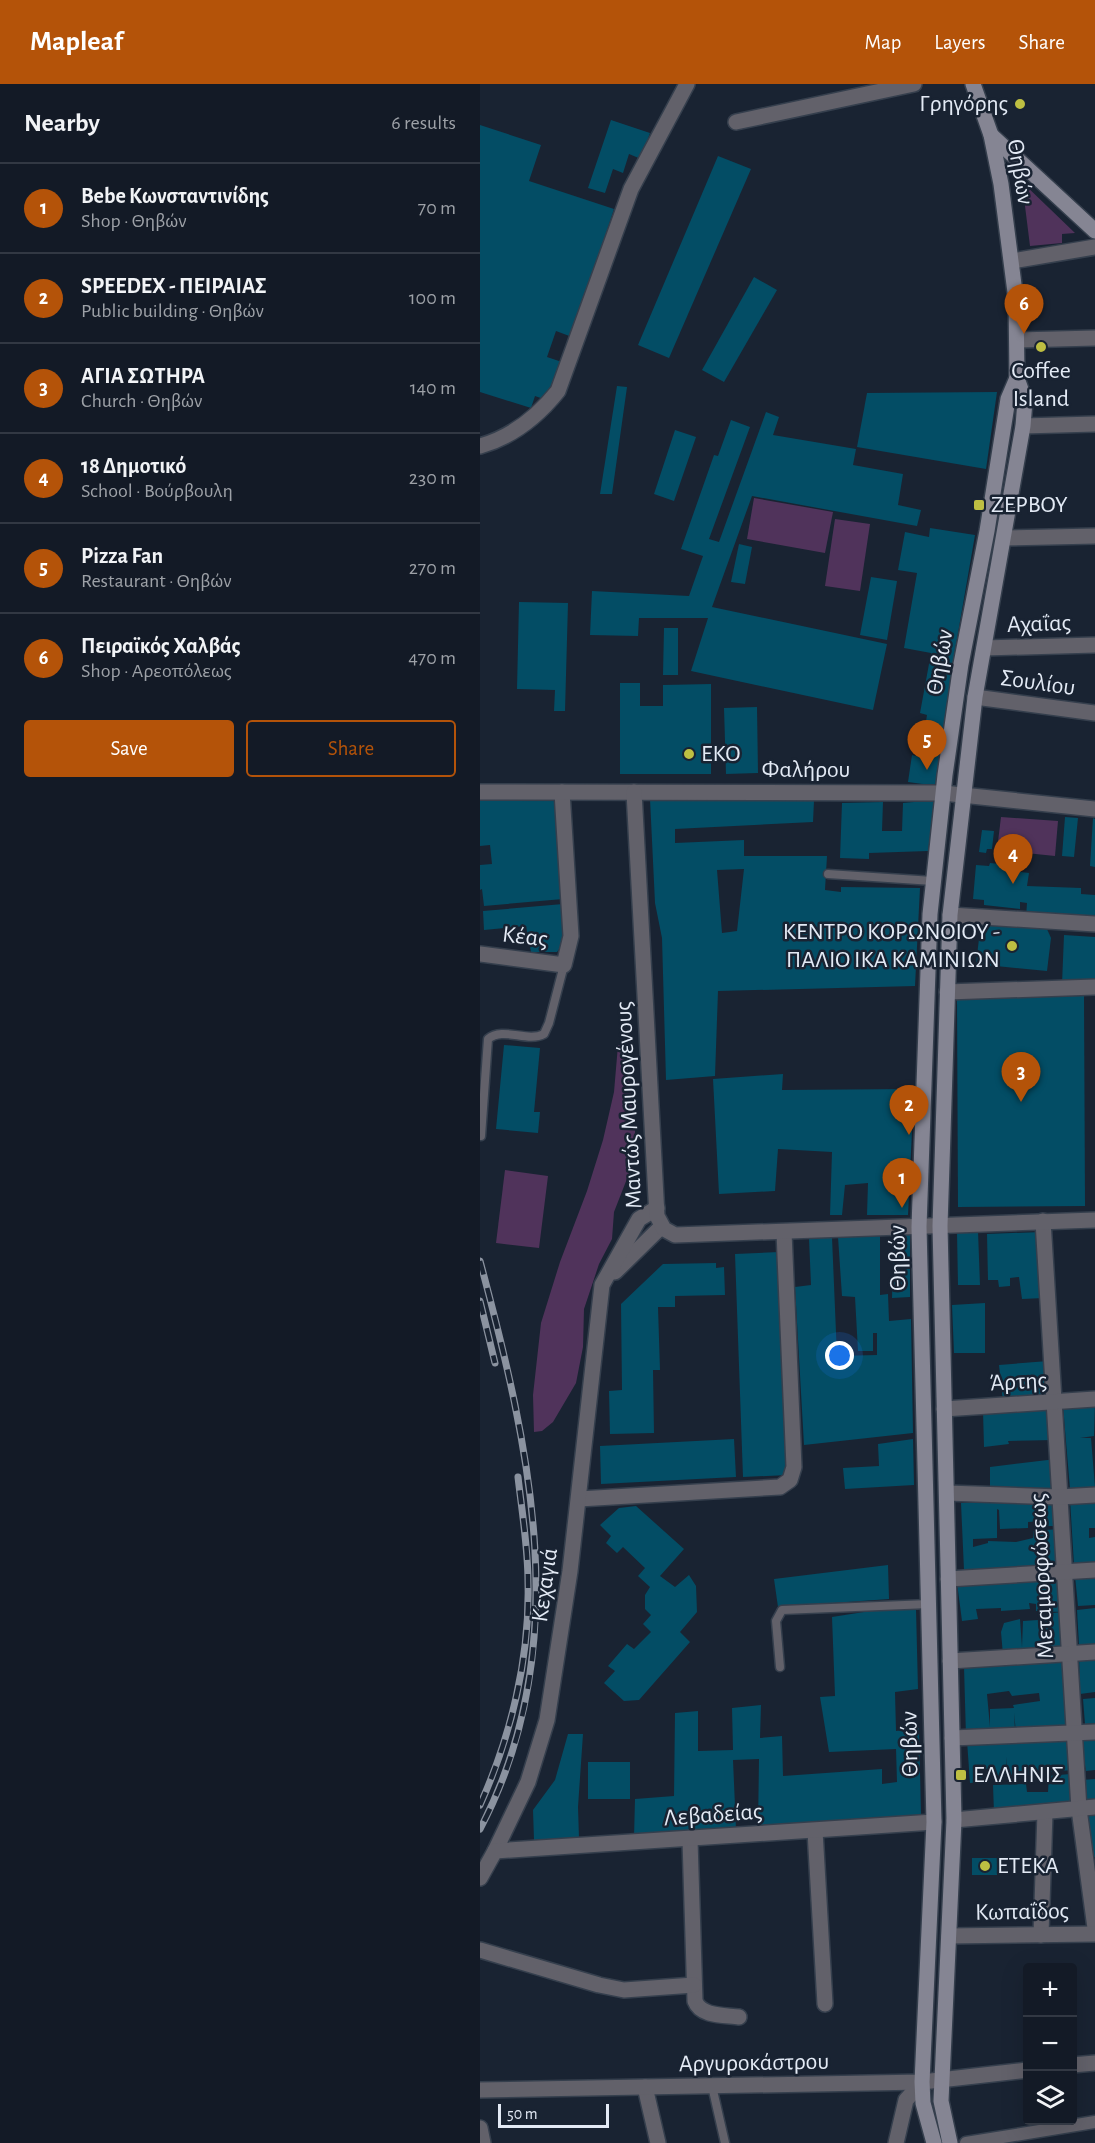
<!DOCTYPE html>
<meta charset="utf-8">
<style>
body{margin:0;font-family:"Alegreya Sans",sans-serif;background:#202732;color:#f1f3f6}
.controls{position:absolute;right:18px;bottom:18px;display:grid;overflow:hidden;border-radius:6px;box-shadow:0 6px 24px #0002}
.controls button{width:54px;height:54px;display:grid;place-items:center;padding:0;border:0;border-bottom:2px solid #323843;background:#131a26;color:#f1f3f6;font:30px sans-serif}
.scale{position:absolute;left:18px;bottom:15px;width:111px;box-sizing:border-box;padding-left:6px;border:3px solid #e3eaf5;border-top:0;font-size:16px;line-height:21px;white-space:nowrap;color:#e3eaf5;-webkit-text-stroke:4px #192332;paint-order:stroke}
.you{position:absolute;left:360px;top:1272px;width:21px;height:21px;margin:-15px;border:4px solid #fff;border-radius:50%;background:#1a73e8;box-shadow:0 0 0 9px #1a73e833}
.badge{display:grid;place-items:center;width:39px;height:39px;border-radius:50%;background:#b45309;color:#fff;font-size:20px;font-weight:700}
.pin{position:absolute;translate:-50% -50px;filter:drop-shadow(0 2px 3px #0008)}
.pin::after{content:'';position:absolute;top:32px;width:21px;height:18px;background:inherit;clip-path:polygon(0 0,100% 0,50% 100%)}
.list{margin:0;padding:0;list-style:none}
h2{display:flex;justify-content:space-between;align-items:center;height:78px;margin:0;padding:0 24px;font-size:26px}
h2 small{font-size:20px;font-weight:400;color:#9da1a7}
.list li{display:grid;grid-template-columns:39px 1fr auto;gap:18px;align-items:center;box-sizing:border-box;height:90px;padding:0 24px;border-top:2px solid #323843}
.list b{display:block;font-size:22px;white-space:nowrap}
.list p{margin:0;font-size:20px;white-space:nowrap;color:#9da1a7}
.list em{font-size:20px;font-style:normal;color:#9da1a7}
.actions{display:flex;gap:12px;padding:18px 24px}
.actions a{flex:1;padding:14px 0;border:2px solid #b45309;border-radius:6px;text-align:center;font-size:21px;color:#b45309}
.actions .main{background:#b45309;color:#fff}
.icon{flex:none;width:33px;height:33px;fill:none;stroke:currentColor;stroke-width:2;stroke-linecap:round;stroke-linejoin:round}
.map{position:relative;flex:none;width:615px;height:2059px;overflow:hidden}
header{display:flex;align-items:center;gap:36px;box-sizing:border-box;height:84px;padding:0 30px;background:#b45309;color:#fff}
header strong{font-size:28px}
nav{display:flex;gap:33px;margin-inline-start:auto;font-size:21px}
main{display:flex}
aside{flex:1;background:#131a26}
.map>svg:first-child{display:block}
.green{fill:#50335b}
.building{fill:#034d65;fill-rule:evenodd}
.lines{fill:none;stroke-linecap:round;stroke-linejoin:round}
.service-casing{stroke:#353f4d;stroke-width:11}
.pedestrian-casing{stroke:#353f4d;stroke-width:15}
.minor-casing{stroke:#353f4d;stroke-width:18}
.tertiary-casing{stroke:#353f4d;stroke-width:18}
.secondary-casing{stroke:#353f4d;stroke-width:18}
.service{stroke:#62616a;stroke-width:8}
.pedestrian{stroke:#62616a;stroke-width:12}
.minor{stroke:#62616a;stroke-width:15}
.tertiary{stroke:#62616a;stroke-width:15}
.secondary{stroke:#858593;stroke-width:15}
.rail-casing{stroke:#8b93a0;stroke-width:7}
.rail{stroke:#192332;stroke-width:4.5;stroke-dasharray:14;stroke-linecap:butt}
.poi-dot{fill:#bebf42;stroke:#192332;stroke-width:2}
.labels{text-anchor:middle;dominant-baseline:central;stroke-width:5;stroke-linejoin:round;paint-order:stroke}
.poi-label{font-size:24px;fill:#e3eaf5;stroke:#192332;text-anchor:start}
.street-label{font-size:24px;fill:#e3eaf5;stroke:#192332}
</style>
<header>
<strong>Mapleaf</strong>
<nav><a>Map</a><a>Layers</a><a>Share</a></nav>
</header>
<main>
<aside>
<h2>Nearby<small>6 results</small></h2>
<ul class="list">
<li><span class="badge">1</span><div><b>Bebe Κωνσταντινίδης</b><p>Shop · Θηβών</p></div><em>70 m</em></li>
<li><span class="badge">2</span><div><b>SPEEDEX - ΠΕΙΡΑΙΑΣ</b><p>Public building · Θηβών</p></div><em>100 m</em></li>
<li><span class="badge">3</span><div><b>ΑΓΙΑ ΣΩΤΗΡΑ</b><p>Church · Θηβών</p></div><em>140 m</em></li>
<li><span class="badge">4</span><div><b>18 Δημοτικό</b><p>School · Βούρβουλη</p></div><em>230 m</em></li>
<li><span class="badge">5</span><div><b>Pizza Fan</b><p>Restaurant · Θηβών</p></div><em>270 m</em></li>
<li><span class="badge">6</span><div><b>Πειραϊκός Χαλβάς</b><p>Shop · Αρεοπόλεως</p></div><em>470 m</em></li>
</ul>
<div class="actions"><a class="main">Save</a><a>Share</a></div>
</aside>
<div class="map">
<svg width="615" height="2059" viewBox="0 0 615 2059">
<rect width="100%" height="100%" fill="#192332"/>
<!-- green -->
<g class="green">
<polygon points="542,98 595,149 582,150 582,159 550,162"/>
<polygon points="274,414 353,428 345,469 267,455"/>
<polygon points="355,435 390,440 380,507 345,502"/>
<polygon points="521,733 578,737 575,772 517,766"/>
<polygon points="138,961 144,962 155,1037 155,1064 150,1087 134,1128 132,1155 119,1180 104,1225 103,1263 96,1299 73,1338 62,1347 54,1348 53,1311 61,1239 80,1178 107,1107 123,1056 134,1008"/>
<polygon points="25,1086 68,1092 59,1164 16,1159"/>
</g>
<!-- building -->
<g class="building">
<polygon points="131,36 170,49 161,75 149,70 143,89 133,85 125,109 108,104"/>
<polygon points="0,41 61,61 49,97 134,125 92,253 76,247 67,273 82,278 69,317 55,312 51,324 0,308"/>
<polygon points="238,72 271,85 189,274 158,261"/>
<polygon points="274,193 297,206 244,298 222,286"/>
<polygon points="137,302 147,303 132,410 120,410"/>
<polygon points="517,308 506,385 377,363 387,309"/>
<polygon points="286,328 299,333 293,351 376,365 373,381 423,390 418,421 441,426 437,442 272,412 232,523 407,560 393,626 211,587 228,534 159,534 158,552 110,551 112,507 209,512 223,472 201,465 234,371 238,372 251,336 270,343 229,455 239,458"/>
<polygon points="195,346 216,353 194,417 174,410"/>
<polygon points="450,444 495,451 474,572 479,573 457,702 428,698 432,671 440,673 442,663 447,631 440,629 451,569 424,564 437,489 418,486 425,448 449,453"/>
<polygon points="259,460 272,463 265,500 251,498"/>
<polygon points="391,493 417,497 407,556 380,551"/>
<polygon points="39,518 88,519 85,627 74,627 75,606 37,605"/>
<polygon points="184,544 198,544 198,591 183,591"/>
<polygon points="140,599 160,599 160,622 183,622 183,601 231,600 231,690 140,690"/>
<polygon points="277,623 278,689 246,690 244,624"/>
<polygon points="77,712 83,815 4,822 2,805 0,806 0,781 12,780 10,761 0,762 0,714"/>
<path d="M170,715L334,717L333,738L195,745V759L264,756V772H347L345,806L361,808V803L440,804L435,902L238,907L235,992L186,996L182,854L175,819ZM264,785L257,847L242,849L237,786Z"/>
<polygon points="455,716 448,767 389,769 389,775 360,774 362,719 403,718 402,747 422,747 423,719"/>
<polygon points="585,733 598,734 594,773 582,772"/>
<polygon points="613,734 615,735 615,783 610,782"/>
<polygon points="502,746 514,747 512,765 507,765 506,769 499,768"/>
<polygon points="510,779 541,782 541,788 549,789 547,802 601,804 601,810 615,811 615,837 546,833 547,819 540,818 540,825 504,821 504,816 493,815 496,781 509,782"/>
<polygon points="83,820 85,857 77,868 51,868 46,842 4,846 3,827"/>
<polygon points="501,838 567,845 571,854 567,887 496,880"/>
<polygon points="584,851 615,853 615,901 582,900"/>
<polygon points="604,912 605,1122 478,1123 477,914"/>
<polygon points="24,961 60,964 54,1028 60,1028 58,1049 16,1045"/>
<polygon points="303,990 302,1006 434,1005 428,1131 387,1131 388,1099 365,1101 362,1131 350,1131 352,1068 298,1065 295,1107 239,1110 233,995"/>
<polygon points="498,1147 500,1201 478,1201 477,1148"/>
<polygon points="562,1148 564,1214 542,1215 539,1193 530,1194 530,1202 519,1203 518,1196 508,1196 507,1150"/>
<polygon points="430,1150 430,1213 412,1214 414,1151"/>
<polygon points="400,1151 400,1211 408,1210 409,1237 431,1235 433,1349 324,1361 315,1203 331,1201 329,1154 352,1153 357,1272 397,1271 397,1249 393,1249 393,1267 378,1267 375,1213 362,1212 358,1153"/>
<polygon points="299,1168 308,1391 263,1393 255,1170"/>
<polygon points="236,1179 236,1184 244,1183 245,1211 195,1212 195,1223 178,1223 180,1286 173,1286 174,1349 130,1350 129,1307 142,1306 141,1220 183,1180"/>
<polygon points="505,1219 505,1269 474,1269 472,1221"/>
<polygon points="568,1277 570,1315 523,1318 519,1281"/>
<polygon points="615,1317 614,1352 600,1354 611,1354 615,1403 590,1405 583,1322"/>
<polygon points="572,1323 575,1356 528,1357 529,1360 504,1363 503,1327"/>
<polygon points="254,1355 256,1393 121,1400 120,1362"/>
<polygon points="433,1355 434,1401 365,1405 363,1384 399,1382 398,1360"/>
<polygon points="576,1375 578,1406 510,1409 510,1383"/>
<polygon points="572,1414 581,1442 565,1442 563,1437 548,1438 548,1444 520,1445 519,1426 517,1425 517,1454 493,1455 493,1463 508,1459 508,1457 536,1458 553,1454 553,1447 579,1445 581,1483 484,1486 481,1419"/>
<polygon points="615,1414 615,1444 609,1444 609,1454 615,1453 615,1479 594,1481 590,1415"/>
<polygon points="156,1422 204,1465 180,1492 195,1503 209,1491 216,1502 217,1528 200,1548 210,1558 159,1616 144,1617 124,1599 135,1587 128,1582 147,1560 154,1565 171,1548 163,1540 171,1531 165,1525 165,1511 170,1503 158,1492 165,1484 143,1463 137,1469 126,1459 131,1452 120,1441 139,1424"/>
<polygon points="408,1481 409,1515 298,1523 294,1495"/>
<polygon points="615,1490 615,1521 598,1522 595,1492"/>
<polygon points="585,1492 586,1561 523,1571 521,1548 524,1539 540,1535 542,1563 543,1537 558,1536 559,1547 566,1546 565,1537 573,1536 573,1529 582,1528 556,1527 556,1520 549,1519 550,1525 521,1527 521,1524 496,1525 498,1535 482,1537 477,1499"/>
<polygon points="615,1524 615,1560 599,1561 597,1526"/>
<polygon points="403,1525 436,1525 438,1605 415,1608 416,1647 439,1644 441,1731 278,1743 279,1675 253,1676 256,1745 154,1753 155,1715 194,1712 195,1629 218,1627 218,1667 253,1666 252,1624 281,1621 280,1654 302,1652 303,1692 402,1685 402,1700 417,1698 416,1665 349,1668 340,1613 355,1612 352,1533"/>
<polygon points="599,1571 615,1571 615,1608 600,1610"/>
<path d="M586,1576L591,1645L536,1648L534,1629L535,1648L486,1653L484,1583ZM529,1607L532,1612L559,1609L560,1617L533,1621L534,1624L510,1625V1643L507,1610Z"/>
<polygon points="615,1614 615,1639 605,1640 603,1615"/>
<polygon points="88,1650 103,1650 98,1723 99,1754 54,1756 53,1726 75,1696"/>
<polygon points="615,1650 615,1686 606,1687 600,1652"/>
<polygon points="592,1654 592,1686 568,1688 570,1680 564,1690 547,1691 546,1679 546,1690 528,1691 526,1673 527,1693 512,1693 512,1685 501,1685 502,1698 490,1699 487,1657"/>
<rect x="108" y="1678" width="42" height="37"/>
<polygon points="590,1690 590,1724 514,1729 513,1701 546,1700 547,1708 568,1708 569,1692"/>
<polygon points="615,1695 615,1718 603,1719 602,1696"/>
<polygon points="607,1731 615,1731 615,1773 611,1774"/>
<rect x="492" y="1774" width="25" height="17"/>
</g>
<g class="lines">
<!-- service casing -->
<g class="service-casing">
<g id="service">
<polyline points="348,790 453,797"/>
<path d="M1,1052L8,955C23,942 47,959 64,950L69,939L84,881"/>
<polyline points="300,1583 296,1537 302,1526 449,1520"/>
<polyline points="232,2002 245,2059"/>
</g>
</g>
<!-- pedestrian casing -->
<g class="pedestrian-casing">
<polyline id="pedestrian" points="486,2059 615,2038"/>
</g>
<!-- minor casing -->
<g class="minor-casing">
<g id="minor">
<polyline points="256,38 434,0"/>
<polyline points="532,177 615,163"/>
<polyline points="538,256 615,254"/>
<polyline points="543,342 615,340"/>
<path d="M0,362C32,353 58,332 78,307L151,105L207,0"/>
<polyline points="524,454 615,452"/>
<polyline points="504,564 615,561"/>
<polyline points="495,613 615,629"/>
<polyline points="470,831 615,840"/>
<polyline points="0,870 84,881 91,852 82,708"/>
<polyline points="467,908 615,903"/>
<polyline points="563,1137 599,1725 615,1844"/>
<polyline points="135,1188 182,1142"/>
<polyline points="464,1325 615,1315"/>
<polyline points="467,1409 580,1413 615,1411"/>
<polyline points="99,1415 300,1403 310,1396 314,1383 304,1148"/>
<polyline points="468,1495 615,1486"/>
<polyline points="470,1577 615,1568"/>
<polyline points="472,1654 615,1648"/>
<polyline points="335,1747 345,1920"/>
<path d="M210,1756L215,1917C221,1933 245,1931 259,1933"/>
<polyline points="15,1767 48,1698 67,1636 90,1487 122,1201 159,1135 177,1124"/>
<polyline points="561,1851 565,1728"/>
<polyline points="469,1852 615,1850"/>
<polyline points="0,1866 119,1901 144,1906 214,1901"/>
<polyline points="592,1981 615,1979"/>
<polyline points="165,2003 178,2059"/>
<polyline points="0,2006 442,1998 548,1986"/>
<polyline points="0,2044 3,2059"/>
<polyline points="416,2059 426,2016 442,1998"/>
</g>
</g>
<!-- tertiary casing -->
<g class="tertiary-casing">
<g id="tertiary">
<polyline points="0,708 463,709 615,725"/>
<polyline points="154,708 177,1132 184,1145 195,1151 615,1136"/>
<polyline points="474,1736 615,1723"/>
<polyline points="0,1794 15,1767 454,1738"/>
</g>
</g>
<!-- secondary casing -->
<g class="secondary-casing">
<g id="secondary">
<polyline points="511,51 615,147"/>
<polyline points="454,2059 443,2019 442,1998 454,1738 439,1143 450,830 465,691 481,580 507,447 528,315 537,294"/>
<polyline points="470,2059 461,2017 474,1736 460,1142 470,831 495,613 543,342 545,317 537,294 536,216 521,100 511,51 493,0"/>
</g>
</g>
<!-- service -->
<use href="#service" class="service"/>
<!-- pedestrian -->
<use href="#pedestrian" class="pedestrian"/>
<!-- minor -->
<use href="#minor" class="minor"/>
<!-- tertiary -->
<use href="#tertiary" class="tertiary"/>
<!-- secondary -->
<use href="#secondary" class="secondary"/>
<!-- rail casing -->
<g class="rail-casing">
<g id="rail">
<path d="M0,1177C50,1364 96,1563 0,1745"/>
<polyline points="0,1217 15,1279"/>
<path d="M0,1721C31,1652 50,1574 48,1498C48,1463 42,1428 38,1393"/>
</g>
</g>
<!-- rail -->
<use href="#rail" class="rail"/>
</g>
<!-- markers -->
<g class="poi-dot">
<circle cx="540" cy="20" r="6"/>
<circle cx="561" cy="263" r="6"/>
<rect x="493" y="415" width="12" height="12" rx="3"/>
<circle cx="209" cy="670" r="6"/>
<circle cx="532" cy="862" r="6"/>
<rect x="475" y="1685" width="12" height="12" rx="3"/>
<circle cx="505" cy="1782" r="6"/>
</g>
<g class="labels">
<!-- poi labels -->
<g class="poi-label">
<text x="528" y="20" text-anchor="end">Γρηγόρης</text>
<text x="561" y="287" text-anchor="middle">Coffee<tspan x="561" dy="28">Island</tspan></text>
<text x="511" y="421">ΖΕΡΒΟΥ</text>
<text x="221" y="670">EKO</text>
<text x="520" y="848" text-anchor="end">ΚΕΝΤΡΟ ΚΟΡΩΝΟΙΟΥ -<tspan x="520" dy="28">ΠΑΛΙΟ ΙΚΑ ΚΑΜΙΝΙΩΝ</tspan></text>
<text x="493" y="1691">ΕΛΛΗΝΙΣ</text>
<text x="517" y="1782">ΕΤΕΚΑ</text>
</g>
<!-- street labels -->
<g class="street-label">
<text transform="translate(540 88) rotate(80)">Θηβών</text>
<text transform="translate(559 540) rotate(-2)">Αχαΐας</text>
<text transform="translate(460 578) rotate(-80)">Θηβών</text>
<text transform="translate(558 599) rotate(8)">Σουλίου</text>
<text x="326" y="686">Φαλήρου</text>
<text transform="translate(45 853) rotate(7)">Κέας</text>
<text transform="translate(149 1021) rotate(-93)">Μαντώς Μαυρογένους</text>
<text transform="translate(418 1174) rotate(-91)">Θηβών</text>
<text transform="translate(538 1298) rotate(-3)">Άρτης</text>
<text transform="translate(562 1492) rotate(-93)">Μεταμορφώσεως</text>
<text transform="translate(65 1501) rotate(-82)">Κεχαγιά</text>
<text transform="translate(430 1660) rotate(-91)">Θηβών</text>
<text transform="translate(233 1731) rotate(-4)">Λεβαδείας</text>
<text transform="translate(542 1828) rotate(-1)">Κωπαΐδος</text>
<text transform="translate(274 1979) rotate(-1)">Αργυροκάστρου</text>
</g>
</g>
</svg>
<div class="controls">
<button>+</button>
<button>−</button>
<button><svg class="icon" aria-label="layers" viewBox="0 0 24 24"><path d="M12 4l9 5-9 5-9-5zM3 14l9 5 9-5"/></svg></button>
</div>
<div class="scale">50 m</div>
<div class="you"></div>
<div class="pin badge" style="left:422px;top:1124px">1</div>
<div class="pin badge" style="left:429px;top:1051px">2</div>
<div class="pin badge" style="left:541px;top:1018px">3</div>
<div class="pin badge" style="left:533px;top:800px">4</div>
<div class="pin badge" style="left:447px;top:686px">5</div>
<div class="pin badge" style="left:544px;top:250px">6</div>
</div>
</main>
